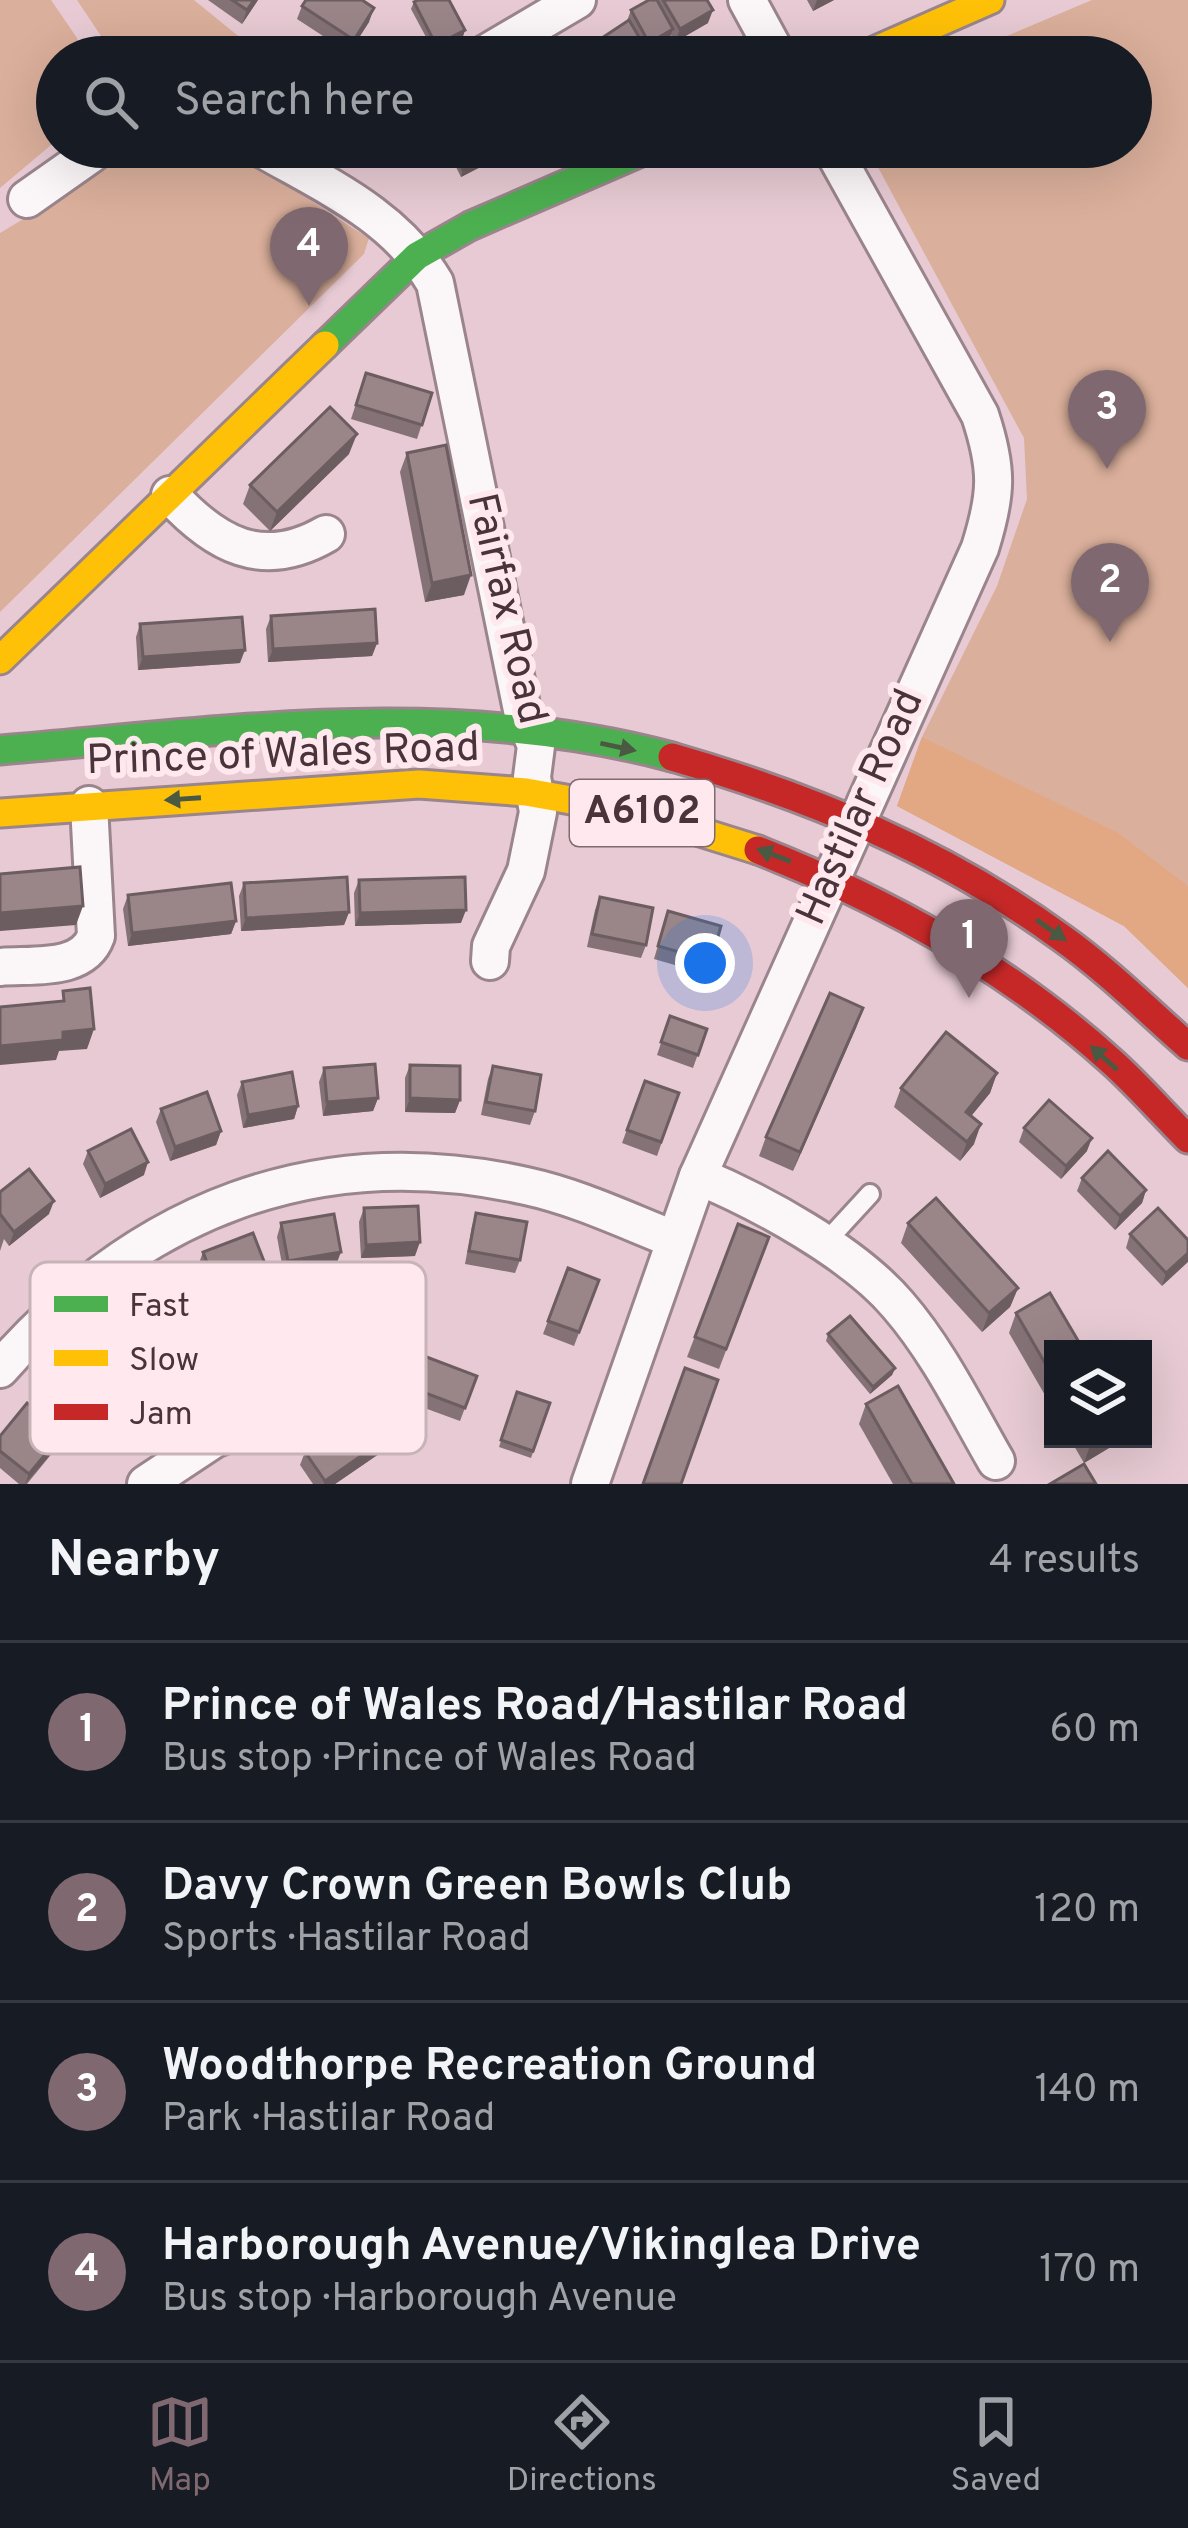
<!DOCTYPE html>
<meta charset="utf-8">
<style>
body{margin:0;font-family:Overpass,sans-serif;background:#20242c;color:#f1f3f6}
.controls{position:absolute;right:36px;bottom:36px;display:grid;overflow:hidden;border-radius:0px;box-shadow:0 12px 48px #0002}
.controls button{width:108px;height:108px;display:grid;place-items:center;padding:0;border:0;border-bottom:3px solid #363941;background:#171b24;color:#f1f3f6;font:60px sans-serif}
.you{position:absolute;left:705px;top:963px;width:42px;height:42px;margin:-30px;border:9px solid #fff;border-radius:50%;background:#1a73e8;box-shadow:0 0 0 18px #1a73e833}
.badge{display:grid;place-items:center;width:78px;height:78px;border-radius:50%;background:#806870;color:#fff;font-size:39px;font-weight:700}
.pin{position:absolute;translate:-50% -99px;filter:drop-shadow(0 3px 6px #0008)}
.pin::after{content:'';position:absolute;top:63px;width:42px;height:36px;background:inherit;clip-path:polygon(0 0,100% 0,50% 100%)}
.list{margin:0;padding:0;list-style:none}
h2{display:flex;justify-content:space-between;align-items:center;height:156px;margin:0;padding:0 48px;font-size:51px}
h2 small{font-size:39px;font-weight:400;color:#9ea1a6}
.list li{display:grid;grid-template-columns:78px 1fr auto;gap:36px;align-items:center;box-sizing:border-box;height:180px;padding:0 48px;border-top:3px solid #363941}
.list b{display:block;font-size:45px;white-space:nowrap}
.list p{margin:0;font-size:39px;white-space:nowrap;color:#9ea1a6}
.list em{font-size:39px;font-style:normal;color:#9ea1a6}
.icon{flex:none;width:66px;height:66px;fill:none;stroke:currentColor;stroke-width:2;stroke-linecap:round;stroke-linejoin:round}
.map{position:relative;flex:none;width:1188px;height:1484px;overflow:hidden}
.search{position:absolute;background:#171b24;box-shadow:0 12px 48px #0002;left:36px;right:36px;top:36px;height:132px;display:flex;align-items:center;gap:30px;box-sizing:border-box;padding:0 42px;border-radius:66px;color:#9ea1a6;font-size:45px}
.sheet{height:876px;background:#171b24}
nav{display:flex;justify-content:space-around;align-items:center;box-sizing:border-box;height:168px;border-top:3px solid #363941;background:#171b24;font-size:33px;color:#9ea1a6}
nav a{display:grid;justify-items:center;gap:6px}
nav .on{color:#806870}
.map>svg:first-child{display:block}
.green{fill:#daaf9b}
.forest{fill:#e2a783}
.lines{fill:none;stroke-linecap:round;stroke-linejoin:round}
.lane-casing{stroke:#9b858d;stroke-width:24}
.street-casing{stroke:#9b858d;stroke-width:42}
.fast-casing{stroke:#9b858d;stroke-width:33}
.slow-casing{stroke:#9b858d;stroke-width:33}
.jam-casing{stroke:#9b858d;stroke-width:33}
.lane{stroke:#fbf7f8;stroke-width:18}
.street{stroke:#fbf7f8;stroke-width:36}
.fast{stroke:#4caf50;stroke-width:27}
.slow{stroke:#ffc107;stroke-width:27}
.jam{stroke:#c62828;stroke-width:27}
.wall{fill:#847276}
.shaded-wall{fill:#6c5d60}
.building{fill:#9a8589;stroke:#6c5d60;stroke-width:3}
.oneway{fill:#4a5941}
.labels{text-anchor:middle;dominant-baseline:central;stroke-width:12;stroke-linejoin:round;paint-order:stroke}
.shield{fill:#ffe9ef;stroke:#806a71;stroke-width:3}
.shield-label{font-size:39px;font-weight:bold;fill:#49343b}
.street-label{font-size:42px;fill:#49343b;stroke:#ffe9ef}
.key{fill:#ffe9ef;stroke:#c8b3b9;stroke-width:3}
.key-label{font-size:33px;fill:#49343b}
</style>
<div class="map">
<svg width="1188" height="1484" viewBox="0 0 1188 1484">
<rect width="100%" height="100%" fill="#e7cad3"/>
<!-- green -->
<g class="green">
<polygon points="0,0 51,0 77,38 83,57 57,57 57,140 0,188"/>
<polygon points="77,0 194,0 258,52 255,57 115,57"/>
<polygon points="1092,0 1188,0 1188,988 1124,926 897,806 922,737 997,586 1027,499 1024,438 867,147 1131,147 1131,57 957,57"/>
<path d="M181,147C242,147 317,207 369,238L364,254L0,612V233L132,154Z"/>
</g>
<!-- forest -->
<polygon class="forest" points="922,737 1118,833 1188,886 1188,988 1124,926 897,806"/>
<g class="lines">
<!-- lane casing -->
<g class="lane-casing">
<polyline id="lane" points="824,1244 870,1194"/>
</g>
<!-- street casing -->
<g class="street-casing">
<g id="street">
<polyline points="747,0 778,57"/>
<polyline points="480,57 577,0"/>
<path d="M259,147C325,185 395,215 435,283L522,710L536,746L532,777L538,812L526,871L491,946L490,961"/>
<polyline points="27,199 101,147"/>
<path d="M170,495C215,544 262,571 326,534"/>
<path d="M0,967C33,964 83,972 96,936L89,805"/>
<path d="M698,1176C761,1202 854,1253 898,1305C938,1351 966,1409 996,1461"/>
<path d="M0,1369C139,1210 317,1139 526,1186C577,1197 625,1220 673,1239"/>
<polyline points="146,1484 214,1439 273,1416"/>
<path d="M590,1484L698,1176L980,548C997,494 998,469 980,415L831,147"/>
</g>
</g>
<!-- fast casing -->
<g class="fast-casing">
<g id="fast">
<polyline points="325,345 417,256 470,226 652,147"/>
<path d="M0,750C225,731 450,697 672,757"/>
</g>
</g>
<!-- slow casing -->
<g class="slow-casing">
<g id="slow">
<polyline points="860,57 990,0"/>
<polyline points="0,660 325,345"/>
<polyline points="0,813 419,784 526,792 633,811 758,850"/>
</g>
</g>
<!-- jam casing -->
<g class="jam-casing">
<g id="jam">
<path d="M672,757C811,797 944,852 1062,938C1107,970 1147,1010 1188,1046"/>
<path d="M758,850C887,901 1007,967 1111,1061C1138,1085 1162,1113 1188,1139"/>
</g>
</g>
<!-- lane -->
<use href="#lane" class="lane"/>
<!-- street -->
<use href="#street" class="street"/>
<!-- fast -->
<use href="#fast" class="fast"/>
<!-- slow -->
<use href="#slow" class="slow"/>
<!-- jam -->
<use href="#jam" class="jam"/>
</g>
<!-- wall -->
<g class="wall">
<polygon points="208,0 258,0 242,24"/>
<polygon points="658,0 707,0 708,23 675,42 671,35 668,42 644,56 643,53 641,57 573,57 627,21 631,10"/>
<polygon points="807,0 834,0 813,11"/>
<polygon points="414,2 465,30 463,36 434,52 411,9"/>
<polygon points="302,6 369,22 349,53 297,19"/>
<polygon points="446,147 493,147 496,153 494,160 461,177"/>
<polygon points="366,373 432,393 417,439 351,419"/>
<polygon points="407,453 464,595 425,602 400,472"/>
<polygon points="349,454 270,531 243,504 250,485"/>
<polygon points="271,616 377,643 372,656 268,662 266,629"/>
<polygon points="140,624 240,663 138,670 136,637"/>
<polygon points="359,880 461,923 355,926 354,893"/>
<polygon points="244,883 349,912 344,925 241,931 239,896"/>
<polygon points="128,895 236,921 231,934 128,946 123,909"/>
<polygon points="600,897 646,945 641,958 587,947 595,910"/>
<polygon points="668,911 711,961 706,974 654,959"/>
<polygon points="863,1008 793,1171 759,1156 766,1137"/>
<polygon points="670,1016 707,1029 693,1068 657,1055"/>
<polygon points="410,1065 460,1100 455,1113 405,1112 405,1078"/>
<polygon points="493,1066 535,1111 530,1125 481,1115 488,1079"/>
<polygon points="324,1068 378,1098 373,1111 323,1116 319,1082"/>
<polygon points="997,1073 990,1093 971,1116 974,1144 960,1161 894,1107 901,1088"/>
<polygon points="645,1081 679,1093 657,1156 622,1143"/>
<polygon points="242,1082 298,1106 294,1119 243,1128 237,1095"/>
<polygon points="161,1109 221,1131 216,1145 170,1161 156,1122"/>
<polygon points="1024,1128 1087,1151 1061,1179 1019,1142"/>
<polygon points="88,1151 144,1175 100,1198 83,1164"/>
<polygon points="1082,1178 1146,1190 1142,1203 1115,1230 1077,1191"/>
<polygon points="0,1192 49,1214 9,1246 4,1239 0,1251"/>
<polygon points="364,1208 415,1256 361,1258 359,1222"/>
<polygon points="476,1213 520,1260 515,1273 465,1264 472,1226"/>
<polygon points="281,1223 336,1265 284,1275 277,1237"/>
<polygon points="908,1223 1018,1288 1010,1307 982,1332 901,1243"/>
<polygon points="738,1224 769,1237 719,1369 687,1357"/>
<polygon points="1130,1234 1188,1240 1162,1286 1126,1248"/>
<polygon points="203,1252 262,1282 212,1302 198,1266"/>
<polygon points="568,1268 599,1280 574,1346 543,1334"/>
<polygon points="111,1310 173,1310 168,1324 130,1354 106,1324"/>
<polygon points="1016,1313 1053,1349 1053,1409 1009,1333"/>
<polygon points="828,1334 895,1368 892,1375 870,1394 826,1341"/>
<polygon points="395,1345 477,1376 460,1421 378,1391"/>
<polygon points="119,1364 115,1377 78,1421 44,1393 49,1379"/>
<polygon points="517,1392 550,1403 531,1458 499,1447"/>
<polygon points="866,1404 954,1484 893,1484 859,1424"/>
<polygon points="394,1433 389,1447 335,1484 313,1484 300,1465 305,1452"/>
<polygon points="0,1436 58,1446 27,1484 19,1484 0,1468"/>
<polygon points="1070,1439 1120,1439 1119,1442 1084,1463"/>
</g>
<!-- shaded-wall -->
<g class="shaded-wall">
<polygon points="254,0 258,0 242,24 247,10"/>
<polygon points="817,0 834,0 813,11"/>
<polygon points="374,8 369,22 349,53 354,40"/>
<polygon points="713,10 708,23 675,42 680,29"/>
<polygon points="673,29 668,42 644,56 649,43"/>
<polygon points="465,30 463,36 434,52 436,45"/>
<polygon points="645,47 641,57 628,57"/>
<polygon points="496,153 494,160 461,177 463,170"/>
<polygon points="357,434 349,454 270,531 277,512"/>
<polygon points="471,575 464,595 425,602 432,583"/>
<polygon points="377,643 372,656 268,662 273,649"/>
<polygon points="245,650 240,663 138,670 143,657"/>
<polygon points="83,906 76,925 0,931 0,913"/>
<polygon points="466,910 461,923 355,926 360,913"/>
<polygon points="349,912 344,925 241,931 246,918"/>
<polygon points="236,921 231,934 128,946 132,933"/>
<polygon points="863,1008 856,1028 793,1171 800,1152"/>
<polygon points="94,1029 87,1049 59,1051 56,1060 0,1065 0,1046 63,1032"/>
<polygon points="997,1073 990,1093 959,1131 966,1112"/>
<polygon points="378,1098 373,1111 323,1116 327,1102"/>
<polygon points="410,1098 460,1100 455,1113 405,1112"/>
<polygon points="298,1106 294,1119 243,1128 248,1115"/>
<polygon points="981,1124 974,1144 960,1161 967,1142"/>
<polygon points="221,1131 216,1145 170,1161 175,1147"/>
<polygon points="1092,1138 1087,1151 1061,1179 1066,1166"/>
<polygon points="148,1162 144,1175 100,1198 105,1184"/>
<polygon points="1146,1190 1142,1203 1115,1230 1120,1216"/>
<polygon points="54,1201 49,1214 9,1246 14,1232"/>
<polygon points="420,1242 415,1256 361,1258 366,1245"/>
<polygon points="341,1252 336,1265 284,1275 288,1261"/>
<polygon points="1188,1253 1188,1262 1162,1286 1166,1273"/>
<polygon points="267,1269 262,1282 212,1302 217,1289"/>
<polygon points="1018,1288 1010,1307 982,1332 989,1313"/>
<polygon points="173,1310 168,1324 130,1354 135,1341"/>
<polygon points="119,1364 115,1377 78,1421 83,1408"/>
<polygon points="895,1368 892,1375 870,1394 873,1387"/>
<polygon points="63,1433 58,1446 25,1484 29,1474"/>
<polygon points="394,1433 389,1447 335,1484 324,1484 325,1481"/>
<polygon points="1098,1439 1120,1439 1119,1442 1084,1463 1091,1443"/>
</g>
<!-- building -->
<g class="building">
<polygon points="232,0 254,0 247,10"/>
<polygon points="306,0 362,0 374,8 354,40 302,6"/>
<polygon points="418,0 449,0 465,30 436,45 414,2"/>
<polygon points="649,0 657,0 673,29 649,43 631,10"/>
<polygon points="663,0 707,0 713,10 680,29"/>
<polygon points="629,20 645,47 628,57 573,57"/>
<polygon points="552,44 558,57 528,57"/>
<polygon points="452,147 493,147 496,153 463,170"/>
<polygon points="366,373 432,393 422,425 356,405"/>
<polygon points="330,407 357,434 277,512 250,485"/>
<polygon points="446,445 471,575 432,583 407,453"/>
<polygon points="375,609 377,643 273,649 271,616"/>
<polygon points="242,617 245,650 143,657 140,624"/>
<polygon points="80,867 83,906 0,913 0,874"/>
<polygon points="347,877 349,912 246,918 244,883"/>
<polygon points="465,877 466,910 360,913 359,880"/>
<polygon points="231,883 236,921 132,933 128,895"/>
<polygon points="600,897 653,908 646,945 592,934"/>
<polygon points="668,911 721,926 711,961 658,946"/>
<polygon points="90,988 94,1029 63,1032 63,1040 0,1046 0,1007 64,1001 63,991"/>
<polygon points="830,993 863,1008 800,1152 766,1137"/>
<polygon points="670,1016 707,1029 698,1055 661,1042"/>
<polygon points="946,1032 997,1073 966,1112 981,1124 967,1142 901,1088"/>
<polygon points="375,1064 378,1098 327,1102 324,1068"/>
<polygon points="410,1065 460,1066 460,1100 410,1098"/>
<polygon points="493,1066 541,1075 535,1111 486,1102"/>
<polygon points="292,1072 298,1106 248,1115 242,1082"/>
<polygon points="645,1081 679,1093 661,1142 627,1130"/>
<polygon points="207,1092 221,1131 175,1147 161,1109"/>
<polygon points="1049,1100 1092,1138 1066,1166 1024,1128"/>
<polygon points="131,1129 148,1162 105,1184 88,1151"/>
<polygon points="1108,1151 1146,1190 1120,1216 1082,1178"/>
<polygon points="29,1169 54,1201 14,1232 0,1214 0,1192"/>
<polygon points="936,1198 1018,1288 989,1313 908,1223"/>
<polygon points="418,1206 420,1242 366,1245 364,1208"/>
<polygon points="1158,1208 1188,1240 1188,1253 1166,1273 1130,1234"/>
<polygon points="476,1213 527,1222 520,1260 469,1251"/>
<polygon points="334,1214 341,1252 288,1261 281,1223"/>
<polygon points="738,1224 769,1237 726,1349 695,1337"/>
<polygon points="253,1233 267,1269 217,1289 203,1252"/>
<polygon points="568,1268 599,1280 579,1332 548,1321"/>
<polygon points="1050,1293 1083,1349 1053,1349 1053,1377 1016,1313"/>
<polygon points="850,1316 895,1368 873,1387 828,1334"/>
<polygon points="395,1345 477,1376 465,1408 383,1377"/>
<polygon points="685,1368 718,1380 681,1484 643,1484"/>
<polygon points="898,1386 954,1484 912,1484 866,1404"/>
<polygon points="517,1392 550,1403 533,1451 501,1440"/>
<polygon points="27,1403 63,1433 29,1474 0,1451 0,1436"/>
<polygon points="375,1404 394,1433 325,1481 305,1452"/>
<polygon points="1084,1464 1096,1484 1050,1484"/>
</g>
<!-- one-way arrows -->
<defs><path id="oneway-solid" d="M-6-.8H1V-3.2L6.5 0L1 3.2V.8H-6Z" transform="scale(3)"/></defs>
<g class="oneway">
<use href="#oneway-solid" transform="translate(618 747) rotate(12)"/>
<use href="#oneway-solid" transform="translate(183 799) rotate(176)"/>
<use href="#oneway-solid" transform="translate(774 855) rotate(-159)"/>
<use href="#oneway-solid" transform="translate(1051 930) rotate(35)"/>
<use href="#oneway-solid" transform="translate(1104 1058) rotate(-138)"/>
</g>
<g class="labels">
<!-- shield labels -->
<rect class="shield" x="570" y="780" width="144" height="66" rx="9"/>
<g class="shield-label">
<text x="642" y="813">A6102</text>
</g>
<!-- street labels -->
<g class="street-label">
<text transform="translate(505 609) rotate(77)">Fairfax Road</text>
<text transform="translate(283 756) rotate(-2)">Prince of Wales Road</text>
<text transform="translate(862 808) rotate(-66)">Hastilar Road</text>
</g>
</g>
<!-- legend -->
<rect x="30" y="1262" width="396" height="192" rx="18" class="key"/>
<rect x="54" y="1296" width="54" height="16" fill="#4caf50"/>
<rect x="54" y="1350" width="54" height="16" fill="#ffc107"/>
<rect x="54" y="1404" width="54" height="16" fill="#c62828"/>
<g class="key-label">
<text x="129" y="1316">Fast</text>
<text x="129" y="1370">Slow</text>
<text x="129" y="1424">Jam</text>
</g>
</svg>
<div class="controls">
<button><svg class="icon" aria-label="layers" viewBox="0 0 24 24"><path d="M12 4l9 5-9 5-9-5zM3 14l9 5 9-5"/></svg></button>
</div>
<div class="you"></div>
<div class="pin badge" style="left:969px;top:998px">1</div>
<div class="pin badge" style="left:1110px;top:642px">2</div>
<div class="pin badge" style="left:1107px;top:469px">3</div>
<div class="pin badge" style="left:309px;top:306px">4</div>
<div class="search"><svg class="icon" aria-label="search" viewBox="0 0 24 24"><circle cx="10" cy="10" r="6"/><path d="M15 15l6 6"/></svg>Search here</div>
</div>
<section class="sheet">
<h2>Nearby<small>4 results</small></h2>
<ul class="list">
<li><span class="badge">1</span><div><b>Prince of Wales Road/Hastilar Road</b><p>Bus stop · Prince of Wales Road</p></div><em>60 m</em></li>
<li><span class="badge">2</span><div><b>Davy Crown Green Bowls Club</b><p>Sports · Hastilar Road</p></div><em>120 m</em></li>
<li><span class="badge">3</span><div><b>Woodthorpe Recreation Ground</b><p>Park · Hastilar Road</p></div><em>140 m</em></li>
<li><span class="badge">4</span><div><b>Harborough Avenue/Vikinglea Drive</b><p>Bus stop · Harborough Avenue</p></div><em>170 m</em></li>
</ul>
</section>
<nav>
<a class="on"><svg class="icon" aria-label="map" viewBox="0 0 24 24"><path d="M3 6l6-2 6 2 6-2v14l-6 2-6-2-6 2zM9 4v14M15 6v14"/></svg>Map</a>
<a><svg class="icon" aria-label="directions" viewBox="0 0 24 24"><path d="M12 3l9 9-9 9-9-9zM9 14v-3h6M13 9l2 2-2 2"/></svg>Directions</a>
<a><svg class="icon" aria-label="saved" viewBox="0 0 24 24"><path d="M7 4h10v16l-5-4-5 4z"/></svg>Saved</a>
</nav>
